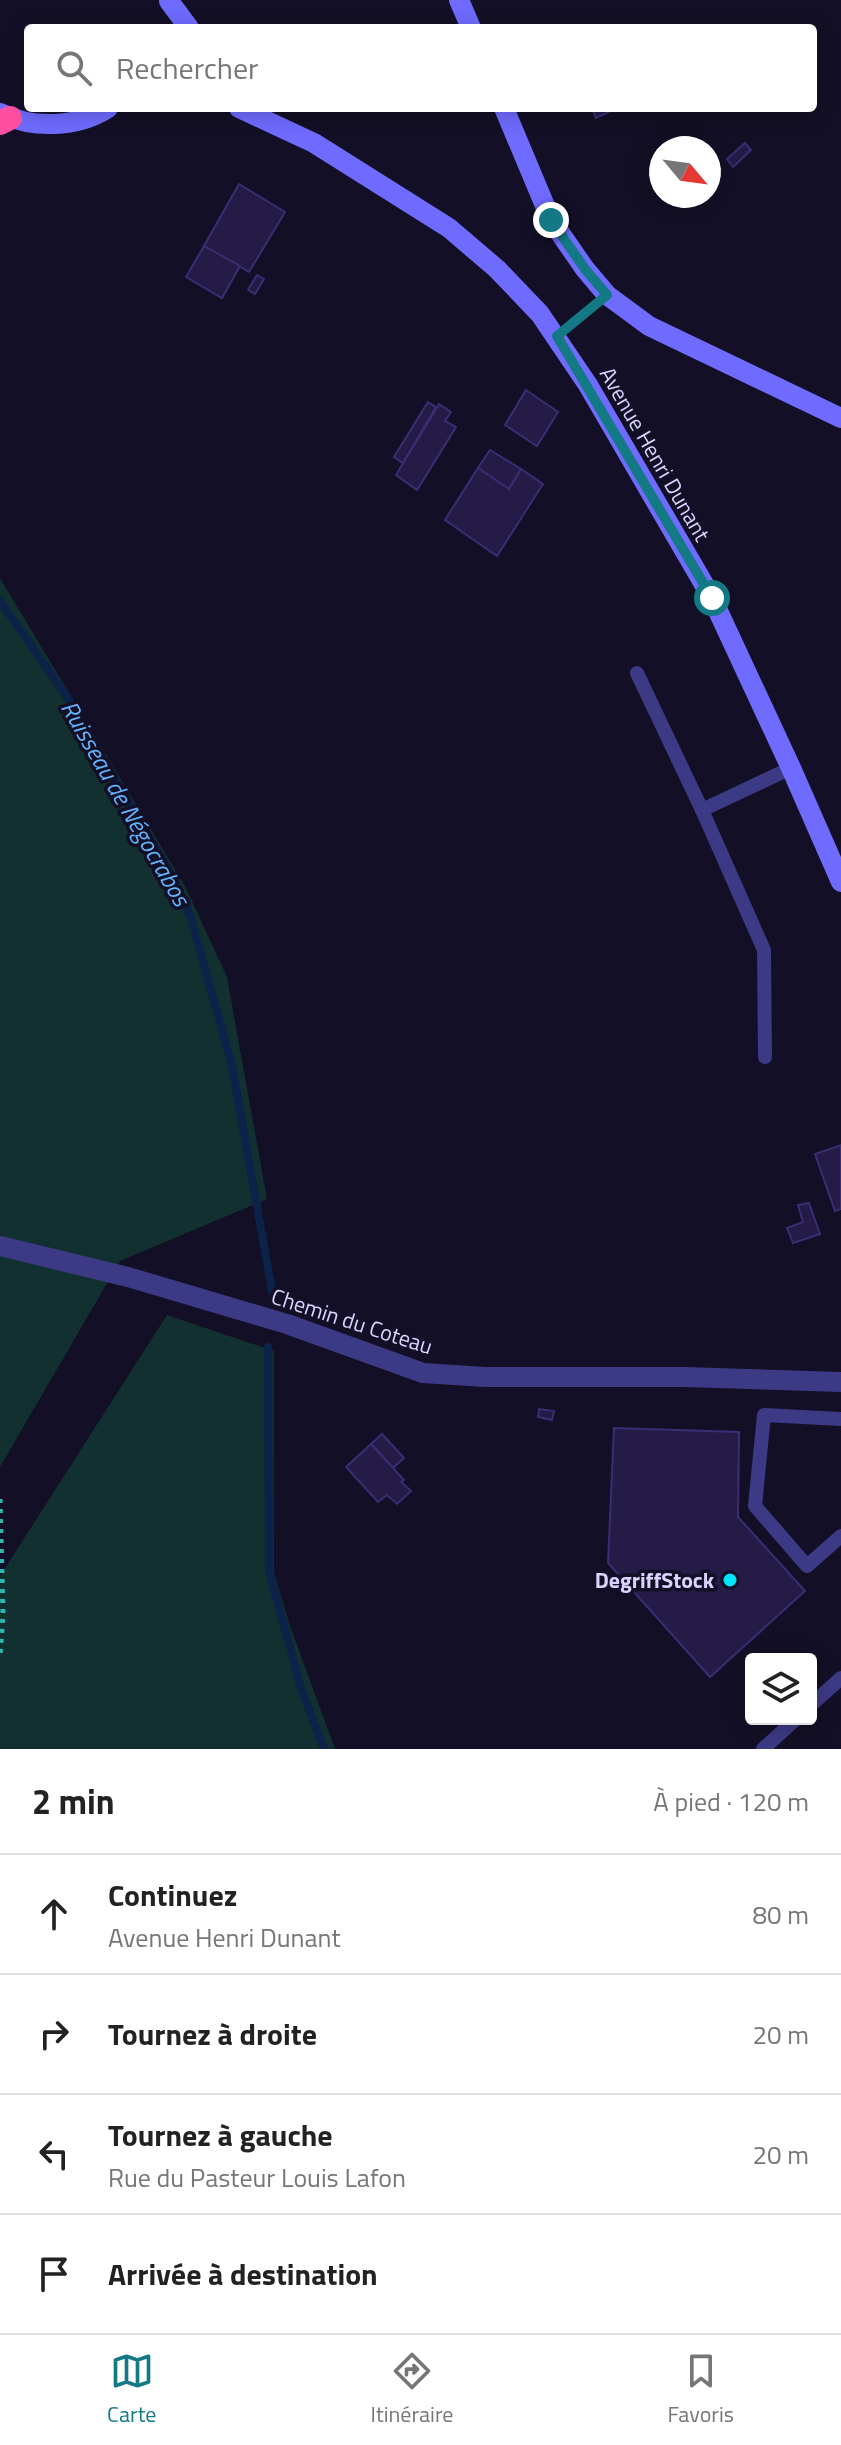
<!DOCTYPE html>
<html lang="fr">
<meta charset="utf-8">
<style>
body{margin:0;font-family:"Titillium Web",sans-serif;background:#f6f6f6;color:#222}
.controls{position:absolute;right:24px;bottom:24px;display:grid;overflow:hidden;border-radius:8px;box-shadow:0 4px 20px #0003}
.controls button{width:72px;height:72px;display:grid;place-items:center;padding:0;border:0;border-bottom:2px solid #e0e0e0;background:#fff;color:#222;font:40px sans-serif}
.compass{position:absolute;left:649px;top:136px;width:72px;height:72px;border-radius:50%;background:#fff;box-shadow:0 4px 20px #0003;rotate:119deg}
.stop{position:absolute;width:24px;height:24px;margin:-18px;border:6px solid #137a85;border-radius:50%;background:#fff}
.stop.end{background:#137a85;border-color:#fff;box-shadow:0 2px 8px #0008}
.list{margin:0;padding:0;list-style:none}
h2{display:flex;justify-content:space-between;align-items:center;height:104px;margin:0;padding:0 32px;font-size:34px}
h2 small{font-size:26px;font-weight:400;color:#767676}
.list li{display:grid;grid-template-columns:52px 1fr auto;gap:24px;align-items:center;box-sizing:border-box;height:120px;padding:0 32px;border-top:2px solid #e0e0e0}
.list b{display:block;font-size:30px;white-space:nowrap}
.list p{margin:0;font-size:26px;white-space:nowrap;color:#767676}
.list em{font-size:26px;font-style:normal;color:#767676}
.icon{flex:none;width:44px;height:44px;fill:none;stroke:currentColor;stroke-width:2;stroke-linecap:round;stroke-linejoin:round}
.map{position:relative;flex:none;width:841px;height:1749px;overflow:hidden}
.search{position:absolute;background:#fff;box-shadow:0 4px 20px #0003;left:24px;right:24px;top:24px;height:88px;display:flex;align-items:center;gap:20px;box-sizing:border-box;padding:0 28px;border-radius:8px;color:#767676;font-size:30px}
.sheet{height:584px;background:#fff}
nav{display:flex;justify-content:space-around;align-items:center;box-sizing:border-box;height:112px;border-top:2px solid #e0e0e0;background:#fff;font-size:22px;color:#767676}
nav a{display:grid;justify-items:center;gap:4px}
nav .on{color:#137a85}
.map>svg:first-child{display:block}
.green{fill:#12302f}
.lines{fill:none;stroke-linecap:round;stroke-linejoin:round}
.stream{stroke:#0c2248;stroke-width:8}
.building{fill:#241b47;stroke:#3b2d73;stroke-width:2}
.path{stroke:#2fb8b0;stroke-width:5;stroke-dasharray:4 6;stroke-linecap:butt}
.service{stroke:#3d3a85;stroke-width:14}
.minor{stroke:#3d3a85;stroke-width:20}
.secondary{stroke:#6f6bff;stroke-width:20}
.motorway{stroke:#ff4fa3;stroke-width:24}
.route{stroke:#137a85;stroke-width:10}
.poi-dot{fill:#00e5ff;stroke:#130f26;stroke-width:3}
.labels{text-anchor:middle;dominant-baseline:central;stroke-width:7;stroke-linejoin:round;paint-order:stroke}
.street-label{font-size:22px;fill:#d9d4ff;stroke:#130f26}
.poi-label{font-size:22px;font-weight:bold;fill:#d9d4ff;stroke:#130f26;text-anchor:end}
.water-label{font-size:24px;font-style:italic;fill:#62b6ff;stroke:#130f26}
</style>
<div class="map">
<svg width="841" height="1749" viewBox="0 0 841 1749">
<rect width="100%" height="100%" fill="#130f26"/>
<!-- green -->
<g class="green">
<polygon points="0,578 185,886 227,977 267,1199 120,1261 0,1467"/>
<polygon points="167,1315 274,1351 274,1572 289,1623 335,1749 0,1749 0,1576"/>
</g>
<g class="lines">
<!-- stream -->
<g class="stream">
<polyline points="0,601 67,697 172,876 191,918 232,1066 274,1302"/>
<polyline points="268,1347 269,1571 300,1685 324,1749"/>
</g>
</g>
<!-- building -->
<g class="building">
<polygon points="592,108 617,108 596,118"/>
<polygon points="745,143 751,150 733,167 727,159"/>
<polygon points="239,184 285,212 249,272 204,246"/>
<polygon points="204,246 240,266 222,298 186,277"/>
<polygon points="257,275 264,279 255,294 248,290"/>
<polygon points="526,390 558,412 537,446 505,425"/>
<polygon points="428,402 436,407 403,463 394,457"/>
<polygon points="439,404 451,412 445,421 456,427 417,490 396,475"/>
<polygon points="490,450 521,469 509,489 478,468"/>
<polygon points="478,468 509,489 521,469 543,484 497,556 445,520"/>
<polygon points="841,1145 841,1209 835,1211 815,1154"/>
<polygon points="809,1203 820,1234 793,1243 787,1228 803,1222 798,1205"/>
<polygon points="539,1409 554,1411 552,1420 538,1417"/>
<polygon points="614,1428 739,1432 738,1517 805,1591 710,1677 608,1563"/>
<polygon points="382,1434 404,1458 393,1468 371,1444"/>
<polygon points="371,1444 404,1480 401,1482 411,1491 397,1504 387,1495 378,1502 346,1467"/>
</g>
<g class="lines">
<!-- path -->
<g class="path">
<polyline points="571,325 591,308"/>
<polyline points="0,1499 3,1615 0,1656"/>
</g>
<!-- service -->
<g class="service">
<polyline points="637,673 702,810 791,768"/>
<polyline points="702,810 764,950 765,1057"/>
<polyline points="841,1419 764,1415 755,1506 807,1566 841,1536"/>
<polyline points="811,1705 841,1678"/>
<polyline points="763,1749 796,1719"/>
</g>
<!-- minor -->
<polyline class="minor" points="0,1246 128,1277 287,1324 423,1373 485,1377 685,1377 841,1382"/>
<!-- secondary -->
<g class="secondary">
<polyline points="459,0 471,28"/>
<polyline points="169,1 189,28"/>
<polyline points="239,108 314,143 449,228 497,269 540,314 588,385 712,598 791,768 841,882"/>
<polyline points="504,108 551,220 585,269 607,295 649,326 841,418"/>
<path d="M0,113C32,129 77,128 108,108"/>
</g>
<!-- motorway -->
<polyline class="motorway" points="0,123 10,118"/>
</g>
<g class="lines">
<!-- route -->
<polyline class="route" points="551,220 585,269 607,295 557,336 712,598"/>
</g>
<!-- markers -->
<circle class="poi-dot" cx="730" cy="1580" r="8"/>
<g class="labels">
<!-- street labels -->
<g class="street-label">
<text transform="translate(655 454) rotate(60)">Avenue Henri Dunant</text>
<text transform="translate(352 1321) rotate(18)">Chemin du Coteau</text>
</g>
<!-- poi labels -->
<g class="poi-label">
<text x="714" y="1580">DegriffStock</text>
</g>
<!-- water labels -->
<g class="water-label">
<text transform="translate(126 803) rotate(60)">Ruisseau de Négocrabos</text>
</g>
</g>
</svg>
<div class="controls">
<button><svg class="icon" aria-label="layers" viewBox="0 0 24 24"><path d="M12 4l9 5-9 5-9-5zM3 14l9 5 9-5"/></svg></button>
</div>
<svg class="compass" viewBox="-18 -18 36 36"><path d="M0-13l5 13h-10z" fill="#e53935"/><path d="M0 13l5-13h-10z" fill="#767676"/></svg>
<div class="stop" style="left:712px;top:598px"></div>
<div class="stop end" style="left:551px;top:220px"></div>
<div class="search"><svg class="icon" aria-label="search" viewBox="0 0 24 24"><circle cx="10" cy="10" r="6"/><path d="M15 15l6 6"/></svg>Rechercher</div>
</div>
<section class="sheet">
<h2>2 min<small>À pied · 120 m</small></h2>
<ul class="list">
<li><svg class="icon" aria-label="ahead" viewBox="0 0 24 24"><path d="M12 20V5M6 11l6-6 6 6"/></svg><div><b>Continuez</b><p>Avenue Henri Dunant</p></div><em>80 m</em></li>
<li><svg class="icon" aria-label="right" viewBox="0 0 24 24"><path d="M7 20v-9h11M14 6l5 5-5 5"/></svg><div><b>Tournez à droite</b></div><em>20 m</em></li>
<li><svg class="icon" aria-label="left" viewBox="0 0 24 24"><path d="M17 20v-9H6M10 6l-5 5 5 5"/></svg><div><b>Tournez à gauche</b><p>Rue du Pasteur Louis Lafon</p></div><em>20 m</em></li>
<li><svg class="icon" aria-label="arrive" viewBox="0 0 24 24"><path d="M6 21V4h12l-3 4 3 4H6"/></svg><div><b>Arrivée à destination</b></div></li>
</ul>
</section>
<nav>
<a class="on"><svg class="icon" aria-label="map" viewBox="0 0 24 24"><path d="M3 6l6-2 6 2 6-2v14l-6 2-6-2-6 2zM9 4v14M15 6v14"/></svg>Carte</a>
<a><svg class="icon" aria-label="directions" viewBox="0 0 24 24"><path d="M12 3l9 9-9 9-9-9zM9 14v-3h6M13 9l2 2-2 2"/></svg>Itinéraire</a>
<a><svg class="icon" aria-label="saved" viewBox="0 0 24 24"><path d="M7 4h10v16l-5-4-5 4z"/></svg>Favoris</a>
</nav>
